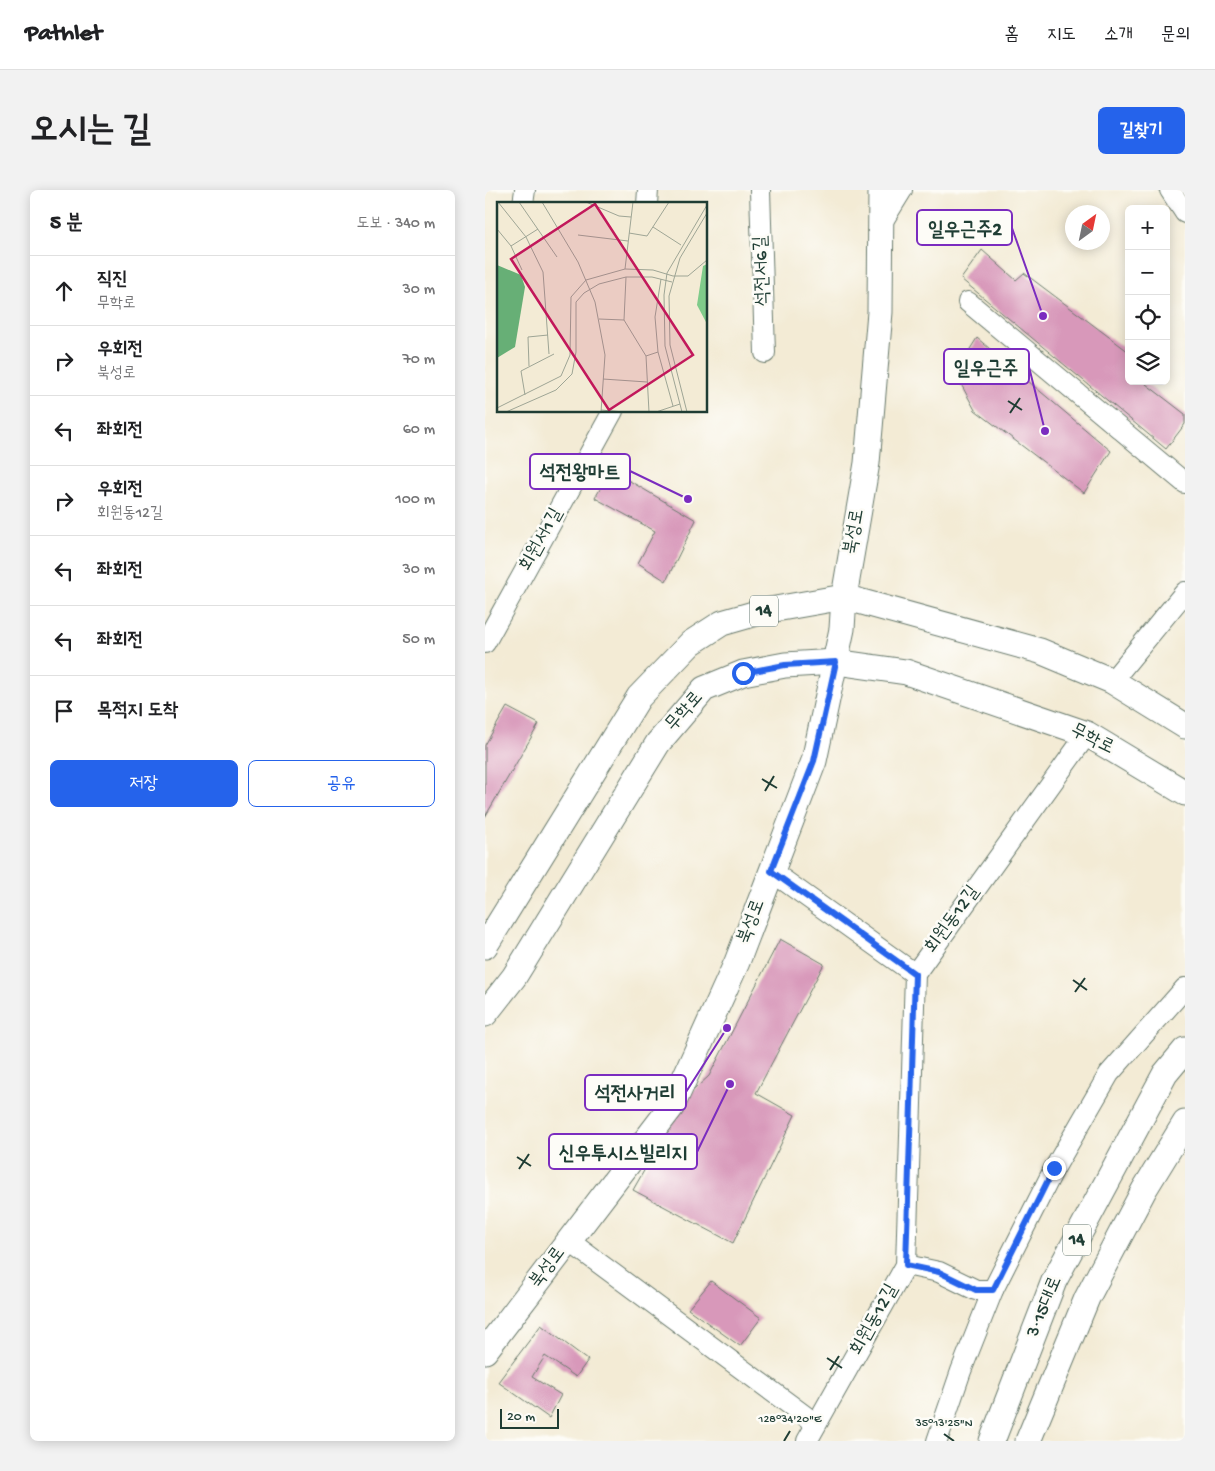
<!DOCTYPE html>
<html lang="ko">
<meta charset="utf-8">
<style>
body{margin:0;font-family:"Gochi Hand","Poor Story",sans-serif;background:#f2f2f2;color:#202124}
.controls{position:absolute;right:15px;top:15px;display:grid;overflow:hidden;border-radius:8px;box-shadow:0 2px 12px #0003}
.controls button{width:45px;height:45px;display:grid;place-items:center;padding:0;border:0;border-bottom:1px solid #e0e0e0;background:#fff;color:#202124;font:25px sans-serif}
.compass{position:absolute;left:580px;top:15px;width:45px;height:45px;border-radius:50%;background:#fff;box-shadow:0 2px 12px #0003;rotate:33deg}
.scale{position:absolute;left:15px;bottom:12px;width:59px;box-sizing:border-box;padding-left:5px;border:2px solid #1f3d34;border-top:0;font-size:14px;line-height:18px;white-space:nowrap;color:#1f3d34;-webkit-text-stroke:4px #fdfcf7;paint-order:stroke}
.stop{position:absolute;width:15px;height:15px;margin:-11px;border:4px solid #2563eb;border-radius:50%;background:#fff}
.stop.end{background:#2563eb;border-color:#fff;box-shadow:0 1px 5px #0008}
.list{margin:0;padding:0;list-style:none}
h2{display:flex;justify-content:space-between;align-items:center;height:65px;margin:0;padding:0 20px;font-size:21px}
h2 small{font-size:16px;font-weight:400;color:#757577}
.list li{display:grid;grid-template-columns:32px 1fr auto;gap:15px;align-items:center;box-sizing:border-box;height:70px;padding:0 20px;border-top:1px solid #e0e0e0}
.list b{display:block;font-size:19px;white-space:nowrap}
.list p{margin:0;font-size:16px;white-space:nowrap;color:#757577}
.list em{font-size:16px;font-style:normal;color:#757577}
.actions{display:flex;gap:10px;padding:15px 20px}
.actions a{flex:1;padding:11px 0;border:1px solid #2563eb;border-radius:8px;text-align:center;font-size:18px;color:#2563eb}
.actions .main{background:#2563eb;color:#fff}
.icon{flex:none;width:28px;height:28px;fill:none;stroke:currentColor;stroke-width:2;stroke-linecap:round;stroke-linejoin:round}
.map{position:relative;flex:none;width:700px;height:1251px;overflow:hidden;border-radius:8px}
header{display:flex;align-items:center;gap:30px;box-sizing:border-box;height:70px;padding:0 25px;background:#fff;border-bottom:1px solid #e0e0e0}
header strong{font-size:24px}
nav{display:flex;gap:28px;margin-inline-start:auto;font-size:18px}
.intro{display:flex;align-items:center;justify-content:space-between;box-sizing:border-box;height:120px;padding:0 30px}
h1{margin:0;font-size:35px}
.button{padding:12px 22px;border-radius:8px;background:#2563eb;color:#fff;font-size:18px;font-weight:700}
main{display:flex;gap:30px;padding:0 30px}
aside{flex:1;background:#fff;border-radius:8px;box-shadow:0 2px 12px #0003}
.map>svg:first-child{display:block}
.building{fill:#d898ba}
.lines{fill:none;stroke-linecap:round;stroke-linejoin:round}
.minor-casing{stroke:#697a6c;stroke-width:22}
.major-casing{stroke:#697a6c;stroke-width:27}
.minor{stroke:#fff;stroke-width:20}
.major{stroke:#fff;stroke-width:25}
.route{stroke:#2563eb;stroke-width:6}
.ticks{fill:none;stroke:#1f3d34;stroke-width:2}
.labels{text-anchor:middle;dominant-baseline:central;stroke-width:5;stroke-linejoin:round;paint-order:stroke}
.shield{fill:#fdfcf7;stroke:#62766e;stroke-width:1}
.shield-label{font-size:18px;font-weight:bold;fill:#1f3d34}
.street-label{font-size:19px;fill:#1f3d34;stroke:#fdfcf7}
.inset-road{fill:none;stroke:#9ea595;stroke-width:1}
.view{fill:#c2185b;fill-opacity:0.15;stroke:#c2185b;stroke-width:2.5}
.inset-edge{fill:none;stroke:#1f3d34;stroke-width:2.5}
.ticks-label{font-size:12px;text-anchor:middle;fill:#1f3d34;stroke:#fdfcf7;stroke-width:5;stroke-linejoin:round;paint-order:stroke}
.leader{fill:none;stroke:#7b2cbf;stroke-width:2}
.callout-dot{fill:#7b2cbf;stroke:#fdfcf7;stroke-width:2}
.callout{fill:#fdfcf7;stroke:#7b2cbf;stroke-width:2}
.callout-label{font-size:20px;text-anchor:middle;font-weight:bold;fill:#1f3d34}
</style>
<header>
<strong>Pathlet</strong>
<nav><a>홈</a><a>지도</a><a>소개</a><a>문의</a></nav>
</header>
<div class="intro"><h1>오시는 길</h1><a class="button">길찾기</a></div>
<main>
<aside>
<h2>5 분<small>도보 · 340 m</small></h2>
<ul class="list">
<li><svg class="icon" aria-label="ahead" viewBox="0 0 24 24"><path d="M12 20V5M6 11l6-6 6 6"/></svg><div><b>직진</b><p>무학로</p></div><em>30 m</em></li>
<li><svg class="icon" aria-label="right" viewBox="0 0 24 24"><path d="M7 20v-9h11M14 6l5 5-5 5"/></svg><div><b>우회전</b><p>북성로</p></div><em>70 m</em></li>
<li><svg class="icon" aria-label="left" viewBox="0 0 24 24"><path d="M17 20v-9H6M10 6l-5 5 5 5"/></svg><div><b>좌회전</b></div><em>60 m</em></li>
<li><svg class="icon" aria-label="right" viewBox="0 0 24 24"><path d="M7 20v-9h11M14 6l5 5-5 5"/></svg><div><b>우회전</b><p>회원동12길</p></div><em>100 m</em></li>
<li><svg class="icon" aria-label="left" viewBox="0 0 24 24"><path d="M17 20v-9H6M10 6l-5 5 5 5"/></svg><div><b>좌회전</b></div><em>30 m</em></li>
<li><svg class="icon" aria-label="left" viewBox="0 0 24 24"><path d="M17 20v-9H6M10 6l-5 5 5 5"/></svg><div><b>좌회전</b></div><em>50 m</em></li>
<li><svg class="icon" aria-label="arrive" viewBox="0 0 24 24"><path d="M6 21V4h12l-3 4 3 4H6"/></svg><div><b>목적지 도착</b></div></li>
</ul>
<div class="actions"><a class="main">저장</a><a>공유</a></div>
</aside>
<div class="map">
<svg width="700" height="1251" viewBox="0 0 700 1251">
<rect width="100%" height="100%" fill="#fdfcf7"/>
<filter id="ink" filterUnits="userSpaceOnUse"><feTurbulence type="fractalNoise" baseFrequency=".02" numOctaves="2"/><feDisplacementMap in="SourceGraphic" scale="10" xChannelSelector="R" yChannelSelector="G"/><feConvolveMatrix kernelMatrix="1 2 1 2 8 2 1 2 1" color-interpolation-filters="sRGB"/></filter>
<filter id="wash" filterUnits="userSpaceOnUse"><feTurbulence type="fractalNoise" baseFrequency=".0096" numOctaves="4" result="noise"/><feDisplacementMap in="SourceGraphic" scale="20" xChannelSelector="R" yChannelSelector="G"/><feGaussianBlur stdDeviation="1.12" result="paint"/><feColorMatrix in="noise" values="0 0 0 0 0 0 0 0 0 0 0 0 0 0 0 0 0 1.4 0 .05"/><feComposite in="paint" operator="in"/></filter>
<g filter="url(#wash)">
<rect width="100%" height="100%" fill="#f3ebd5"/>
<g id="blocks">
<!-- building -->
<g class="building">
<polygon points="497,60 531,90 539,83 644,162 644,191 663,191 661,194 700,224 700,234 681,259 476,89"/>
<polygon points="492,148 626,261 599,303 490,220 470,183"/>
<polygon points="126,280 211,330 181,391 153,373 170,341 110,308"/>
<polygon points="22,517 54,534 0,627 0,555"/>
<polygon points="295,749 339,774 271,903 310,925 248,1053 148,1000 201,907 224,886"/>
<polygon points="226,1091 276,1128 255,1156 203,1119"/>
<polygon points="56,1135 103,1170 91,1187 60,1166 47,1187 76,1205 64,1228 13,1192"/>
</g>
</g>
</g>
<g filter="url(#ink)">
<use href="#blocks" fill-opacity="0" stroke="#697a6c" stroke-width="1"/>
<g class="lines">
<!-- minor casing -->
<g class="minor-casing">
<g id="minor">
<polyline points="275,0 280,163"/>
<polyline points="685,0 700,23"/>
<polyline points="38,14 40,0"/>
<polyline points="162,14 163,0"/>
<polyline points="396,34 417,0"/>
<polyline points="483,112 700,293"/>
<polyline points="0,453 128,221"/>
<polyline points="627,491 700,402"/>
<polyline points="286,681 430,784"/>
<polyline points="84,1051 331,1234"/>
<polyline points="421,1075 454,1082 491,1100 508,1100 569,979 624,884 700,798"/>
<polyline points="322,1251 421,1075 430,784 602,544"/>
<polyline points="452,1251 476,1181 508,1100"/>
</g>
</g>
<!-- major casing -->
<g class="major-casing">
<g id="major">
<polyline points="0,756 154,507 206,453 237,433 279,421 359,407 555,461 627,491 700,536"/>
<polyline points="0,824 29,787 173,553 219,499 258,483 300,475 351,472 421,482 602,544 700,603"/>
<polyline points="0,1161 187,916 252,772 329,571 357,439 359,407 382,273 395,122 396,0"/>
<polyline points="507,1251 569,1091 680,884 700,860"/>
<polyline points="543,1251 602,1108 659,1000 700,933"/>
</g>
</g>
<!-- minor -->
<use href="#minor" class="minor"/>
<!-- major -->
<use href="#major" class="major"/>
</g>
</g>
<g class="lines" filter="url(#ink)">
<!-- route -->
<polyline class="route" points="258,483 300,475 351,472 329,571 286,681 430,784 421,1075 454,1082 491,1100 508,1100 569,978"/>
</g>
<!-- ticks -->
<path class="ticks" d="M523,211L537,220M525,223L535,208M277,589L292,598M280,601L289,586M588,790L602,800M590,802L600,788M32,967L46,976M34,979L44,964M342,1168L357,1178M345,1180L354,1166M459,1244L469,1251M299,1251L305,1241"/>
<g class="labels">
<!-- shield labels -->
<g class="shield">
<rect x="265" y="405.5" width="28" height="31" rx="4"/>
<rect x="578" y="1034.5" width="28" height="31" rx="4"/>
</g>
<g class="shield-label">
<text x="279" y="421">14</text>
<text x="592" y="1050">14</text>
</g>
<!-- street labels -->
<g class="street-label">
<text transform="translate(278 81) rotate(-92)">석전서6길</text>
<text transform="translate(370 342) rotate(-80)">북성로</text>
<text transform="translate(57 350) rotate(-61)">회원서1길</text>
<text transform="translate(200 522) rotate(-49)">무학로</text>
<text transform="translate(607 550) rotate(26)">무학로</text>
<text transform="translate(468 730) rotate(-54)">회원동12길</text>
<text transform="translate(267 732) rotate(-69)">북성로</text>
<text transform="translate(63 1078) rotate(-53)">북성로</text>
<text transform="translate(560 1117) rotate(-67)">3·15대로</text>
<text transform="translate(390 1130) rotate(-61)">회원동12길</text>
</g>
</g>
<!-- overview -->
<g transform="translate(12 12)">
<rect width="210" height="210" fill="#f3ebd5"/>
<path d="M210,62V122L200,103L206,64Z" fill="#7fcb8a"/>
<path d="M0,63L24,73L28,85L18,145L0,156Z" fill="#67af76"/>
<path class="inset-road" d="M1,0L29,35L46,70L52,152M22,0L60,55M45,0L81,60L98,100L108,153L104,210M89,0L122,14L134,15M156,25L184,43M0,27L14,44L25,68M132,31L150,34L172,0M81,33L131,39M14,44L41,27M128,67L136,0M176,74H191L210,58M129,75L127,118L149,154L152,210M102,117L127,118M161,150L176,204M149,154L161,150L158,115L164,77M32,164L31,135L51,133M106,177L150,180M28,193L24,169L57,152M0,206L64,174L73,153L74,95L89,78L128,67L156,68L176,74M104,208L127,210M9,210L59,188L75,172L79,150V100L87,91L102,82L129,75H155L175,80M159,210L183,202M185,210L168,144L167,93L170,71L210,3M190,210L173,143L172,94L183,56L210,11"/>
<path class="view" d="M98,2L196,153L112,208L14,57Z"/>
<rect width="210" height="210" class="inset-edge"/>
</g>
<g class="ticks-label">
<text x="305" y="1232">128°34'20"E</text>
<text x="459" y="1236">35°13'25"N</text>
</g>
<!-- callouts -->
<path class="leader" d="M558 126L527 38M560 241L544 177M203 309L145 281M242 838L201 902M245 894L212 962"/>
<g class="callout-dot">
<circle cx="558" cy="126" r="5"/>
<circle cx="560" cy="241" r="5"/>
<circle cx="203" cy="309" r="5"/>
<circle cx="242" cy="838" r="5"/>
<circle cx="245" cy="894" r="5"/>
</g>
<g class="callout">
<rect x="432" y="20" width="95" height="35" rx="5"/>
<rect x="459" y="159" width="85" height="35" rx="5"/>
<rect x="45" y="264" width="100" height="35" rx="5"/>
<rect x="100" y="885" width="101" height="35" rx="5"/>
<rect x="64" y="944" width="148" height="35" rx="5"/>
</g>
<g class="callout-label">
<text x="480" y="45">일우근주2</text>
<text x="501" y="184">일우근주</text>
<text x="95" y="288">석전왕마트</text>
<text x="150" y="909">석전사거리</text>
<text x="138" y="969">신우투시스빌리지</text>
</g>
</svg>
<div class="controls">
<button>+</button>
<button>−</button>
<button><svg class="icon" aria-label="locate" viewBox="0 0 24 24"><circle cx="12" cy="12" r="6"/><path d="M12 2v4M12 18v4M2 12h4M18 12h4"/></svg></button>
<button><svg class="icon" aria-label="layers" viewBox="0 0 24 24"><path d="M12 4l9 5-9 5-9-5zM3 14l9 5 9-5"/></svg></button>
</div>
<svg class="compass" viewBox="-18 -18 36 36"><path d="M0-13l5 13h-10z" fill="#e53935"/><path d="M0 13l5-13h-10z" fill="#757577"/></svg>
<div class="scale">20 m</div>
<div class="stop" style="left:258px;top:483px"></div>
<div class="stop end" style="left:569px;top:978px"></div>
</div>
</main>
